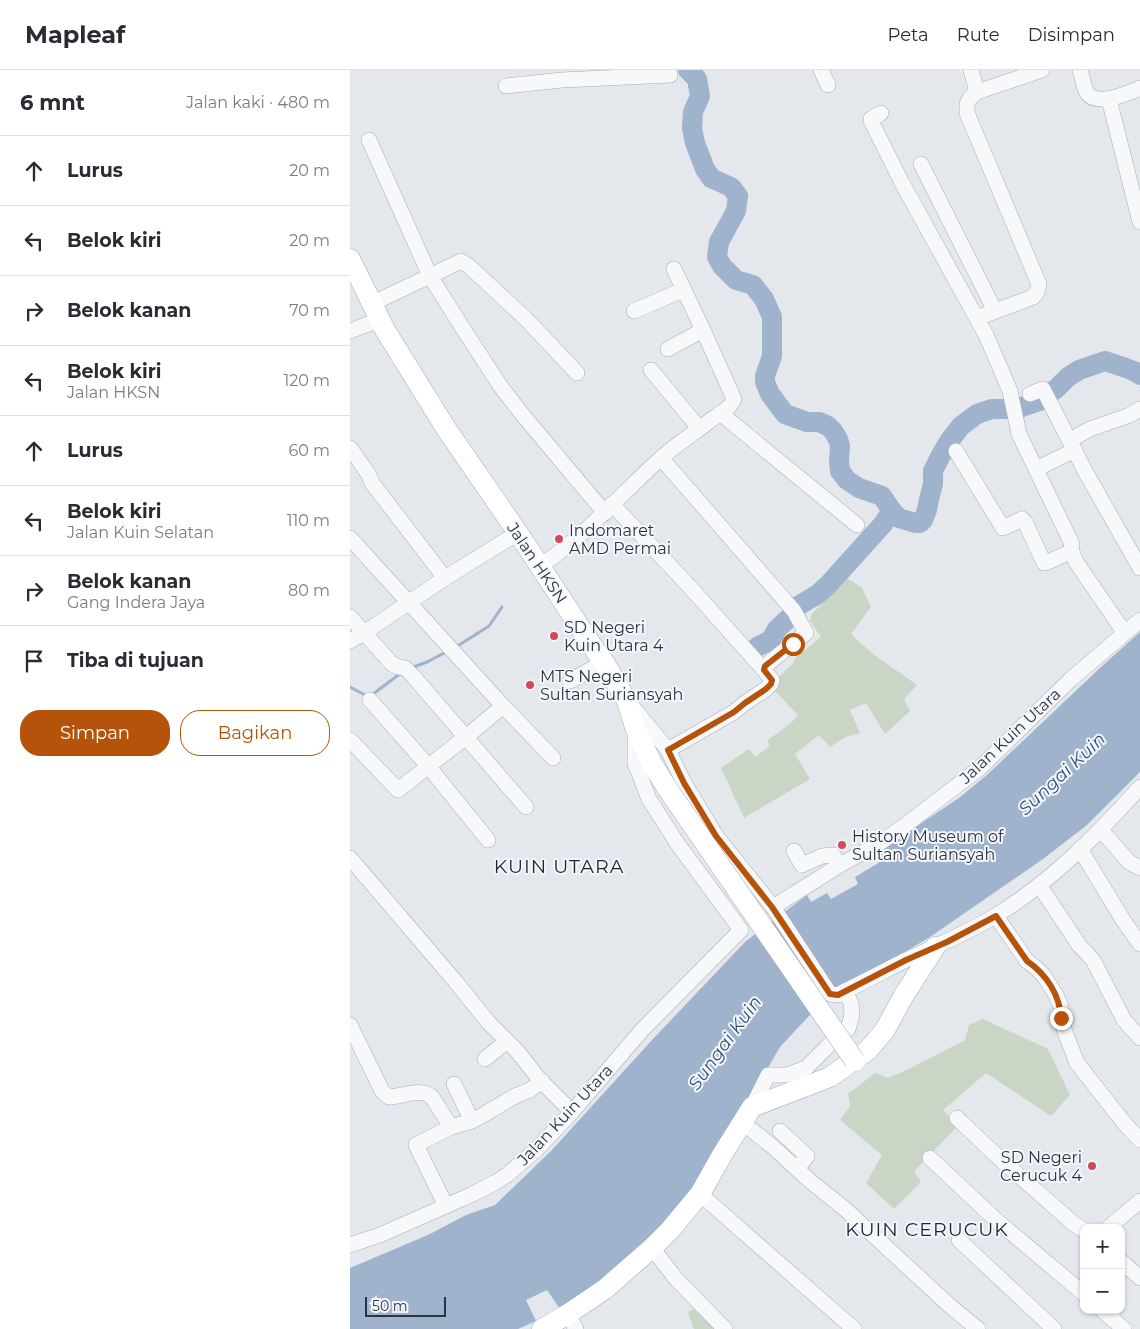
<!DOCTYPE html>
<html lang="id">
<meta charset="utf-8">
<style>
body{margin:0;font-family:Montserrat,sans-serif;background:#f2f2f3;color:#2b2b33}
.controls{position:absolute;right:15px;bottom:15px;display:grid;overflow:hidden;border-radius:10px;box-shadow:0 1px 4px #0004}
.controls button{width:45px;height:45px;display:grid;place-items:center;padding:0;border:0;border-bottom:1px solid #e1e1e2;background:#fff;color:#2b2b33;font:25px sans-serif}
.scale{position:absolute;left:15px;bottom:12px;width:81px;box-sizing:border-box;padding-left:5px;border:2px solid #2b3445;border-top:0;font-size:14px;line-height:18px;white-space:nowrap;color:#2b3445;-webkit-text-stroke:4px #f4f6f9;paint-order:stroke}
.stop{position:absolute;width:15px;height:15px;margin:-11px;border:4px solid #b45309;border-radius:50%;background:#fff}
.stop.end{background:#b45309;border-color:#fff;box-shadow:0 1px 5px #0008}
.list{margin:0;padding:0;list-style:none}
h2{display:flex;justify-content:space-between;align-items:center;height:65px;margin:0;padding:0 20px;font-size:21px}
h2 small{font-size:16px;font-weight:400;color:#7c7c81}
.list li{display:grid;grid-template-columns:32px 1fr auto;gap:15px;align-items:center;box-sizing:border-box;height:70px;padding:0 20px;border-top:1px solid #e1e1e2}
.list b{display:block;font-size:19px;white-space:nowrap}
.list p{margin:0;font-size:16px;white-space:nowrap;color:#7c7c81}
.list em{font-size:16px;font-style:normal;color:#7c7c81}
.actions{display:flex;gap:10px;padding:15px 20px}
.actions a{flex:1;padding:11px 0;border:1px solid #b45309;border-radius:20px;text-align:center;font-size:18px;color:#b45309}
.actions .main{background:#b45309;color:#fff}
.icon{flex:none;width:28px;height:28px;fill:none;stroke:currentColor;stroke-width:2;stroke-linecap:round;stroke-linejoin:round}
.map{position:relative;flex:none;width:790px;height:1259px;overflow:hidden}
header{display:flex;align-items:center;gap:30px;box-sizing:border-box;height:70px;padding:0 25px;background:#fff;border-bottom:1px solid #e1e1e2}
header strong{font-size:24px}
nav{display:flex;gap:28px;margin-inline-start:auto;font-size:18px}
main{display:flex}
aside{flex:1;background:#fff}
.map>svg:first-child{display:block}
.green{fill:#c9d6c5}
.water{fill:#9fb4cc}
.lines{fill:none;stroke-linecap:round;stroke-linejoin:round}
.stream{stroke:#9fb4cc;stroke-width:3}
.river{stroke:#9fb4cc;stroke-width:20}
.minor-casing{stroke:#a9aeb7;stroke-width:16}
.major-casing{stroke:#a3abb8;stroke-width:21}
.minor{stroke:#f7f8fa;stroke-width:15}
.major{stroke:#fff;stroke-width:20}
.major-bridge-casing{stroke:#a3abb8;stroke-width:21;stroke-linecap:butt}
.major-bridge{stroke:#fff;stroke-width:20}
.route{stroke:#b45309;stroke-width:6}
.poi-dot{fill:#d1495b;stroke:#f4f6f9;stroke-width:2}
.labels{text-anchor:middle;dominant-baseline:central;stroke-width:4;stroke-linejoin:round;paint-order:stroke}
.poi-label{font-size:16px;fill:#2b3445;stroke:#f4f6f9;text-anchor:start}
.street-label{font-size:16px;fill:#2b3445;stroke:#f4f6f9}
.water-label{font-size:18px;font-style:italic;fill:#34527a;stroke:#f4f6f9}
.quarter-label{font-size:19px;letter-spacing:1px;fill:#1d2536;stroke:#f4f6f9}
</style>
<header>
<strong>Mapleaf</strong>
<nav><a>Peta</a><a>Rute</a><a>Disimpan</a></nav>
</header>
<main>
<aside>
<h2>6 mnt<small>Jalan kaki · 480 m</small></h2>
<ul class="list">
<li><svg class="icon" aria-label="ahead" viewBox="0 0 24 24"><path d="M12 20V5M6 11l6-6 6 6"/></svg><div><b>Lurus</b></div><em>20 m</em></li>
<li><svg class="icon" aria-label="left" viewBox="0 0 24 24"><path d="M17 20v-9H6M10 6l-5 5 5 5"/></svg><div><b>Belok kiri</b></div><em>20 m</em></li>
<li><svg class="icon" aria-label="right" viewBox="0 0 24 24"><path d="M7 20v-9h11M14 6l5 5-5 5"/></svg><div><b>Belok kanan</b></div><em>70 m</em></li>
<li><svg class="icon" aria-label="left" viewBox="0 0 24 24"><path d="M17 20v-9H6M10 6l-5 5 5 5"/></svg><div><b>Belok kiri</b><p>Jalan HKSN</p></div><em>120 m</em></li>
<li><svg class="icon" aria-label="ahead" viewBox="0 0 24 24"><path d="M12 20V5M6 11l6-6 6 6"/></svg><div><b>Lurus</b></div><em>60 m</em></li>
<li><svg class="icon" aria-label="left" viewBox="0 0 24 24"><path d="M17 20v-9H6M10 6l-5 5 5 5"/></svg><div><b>Belok kiri</b><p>Jalan Kuin Selatan</p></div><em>110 m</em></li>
<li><svg class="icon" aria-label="right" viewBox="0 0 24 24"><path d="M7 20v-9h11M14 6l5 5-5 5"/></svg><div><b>Belok kanan</b><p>Gang Indera Jaya</p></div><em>80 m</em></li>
<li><svg class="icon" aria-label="arrive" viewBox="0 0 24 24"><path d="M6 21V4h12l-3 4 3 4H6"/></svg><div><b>Tiba di tujuan</b></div></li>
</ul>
<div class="actions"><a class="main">Simpan</a><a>Bagikan</a></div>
</aside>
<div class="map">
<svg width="790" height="1259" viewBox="0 0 790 1259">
<rect width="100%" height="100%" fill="#e4e7ec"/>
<!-- green -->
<g class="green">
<polygon points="497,508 512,518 521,537 501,564 523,584 567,615 554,629 560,641 535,664 516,633 500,640 510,663 495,667 480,677 469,665 445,684 460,709 394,748 371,698 399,679 405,687 420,676 417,671 442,652 448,645 424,620 428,608 443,593 445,588 471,567 460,551 461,545"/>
<polygon points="633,949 698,979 720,1025 701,1046 636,1003 593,1040 608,1056 564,1101 571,1112 544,1139 516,1113 532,1085 490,1050 500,1036 498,1024 525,1003 538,1008 557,1000 615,970 619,955"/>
<polygon points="344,1239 365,1258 365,1259 344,1259 338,1242"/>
</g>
<!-- water -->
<polygon class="water" points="790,562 790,702 737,755 693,789 580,867 525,900 473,928 471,933 430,977 341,1129 275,1195 210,1239 197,1220 176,1230 186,1251 168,1259 0,1259 0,1198 80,1164 116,1145 145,1135 201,1081 302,970 396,871 457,825 461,832 477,823 481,829 508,814 505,807 530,792 525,784 609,728 638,704 752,596"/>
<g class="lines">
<!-- stream -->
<g class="stream">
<polyline points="106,577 139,556 152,537"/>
<polyline points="61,598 77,592 98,581"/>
<polyline points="0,617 19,627 51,603"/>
</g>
<!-- river -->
<g class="river">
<polyline points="338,0 347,9 350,26 343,42 342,58 345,73 355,99 361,108 381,117 388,126 386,141 369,172 367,187 372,196 386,210 403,215 414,229 422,247 422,286 415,306 415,312 420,324 435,344 457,352 469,352 478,356 483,361 488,369 490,376 489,391 490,401 497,410 509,418 532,426 542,441 549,448 565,453 570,453 573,450 577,440 579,429 583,414 583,401 591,385 600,370 611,356 627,344 642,339 666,339 692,330 707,318 718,307 729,300 755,291 776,298 786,302 790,305"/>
<polyline points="407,577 421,570 427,559 440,547 448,536 468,524 478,515 533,454 542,441"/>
</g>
<!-- minor casing -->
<g class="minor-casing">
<g id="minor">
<polyline points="471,0 478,15"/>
<polyline points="621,0 627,22"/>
<path d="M730,0C732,6 734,18 737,23C747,37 778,23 790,18"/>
<polyline points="156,16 212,10 320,5"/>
<polyline points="759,29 790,152"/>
<polyline points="531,43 521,49 521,51 552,113 636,265 660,321 669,364 721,472 722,476 720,482 698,492 694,493 675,452 672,449 653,458 606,381"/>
<polyline points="19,70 80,206 112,257 151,317 172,344 255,443"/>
<polyline points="571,94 645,241"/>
<polyline points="21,234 80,206 111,191 119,196 177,250 227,303"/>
<polyline points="284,241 333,220"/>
<polyline points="627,248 683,227 687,222 689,214 617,43 617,34 620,28 627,22 692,0"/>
<polyline points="0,261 29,250"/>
<polyline points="318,279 353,260"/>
<polyline points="301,300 349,358"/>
<polyline points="680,324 693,319 735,401 790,498"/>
<polyline points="370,343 507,455"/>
<polyline points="720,370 740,359 780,345 790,339"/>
<polyline points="0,378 19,405 22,413 95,508"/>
<polyline points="311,388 444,541 456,563 415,596 414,600 422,610 421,614 416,619 395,633 384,642 318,680"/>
<polyline points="686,399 725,380"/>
<polyline points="262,434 339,516 414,600"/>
<polyline points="0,468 153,636 203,688"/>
<polyline points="721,479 726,492 774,562"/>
<path d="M190,496C235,466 270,425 310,389C326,374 345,363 362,349C370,344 381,338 384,329L353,260L324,199"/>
<polyline points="0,547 42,594 49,597 55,598 63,606 176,737"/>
<polyline points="0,571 14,563 95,508 168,463"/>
<polyline points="220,611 254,592"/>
<polyline points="20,630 78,696 138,770"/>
<path d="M281,635L318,680L334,713L366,766L423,837L480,924L488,925L495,921C516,911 536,900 556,890C586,876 617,863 645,846C701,812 747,765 790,717"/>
<polyline points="0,670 48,720 116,667 153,636"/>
<polyline points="751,760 779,792 790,798"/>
<polyline points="730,779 773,850 790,874"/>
<polyline points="444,781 452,795 472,786 483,785 490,795"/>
<polyline points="0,788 105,911 139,953 168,982 189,1009 222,1042"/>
<polyline points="689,815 729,875 743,890 774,950 790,968"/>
<polyline points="423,837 490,795 528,774 553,757 631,697 720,610 790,550"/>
<polyline points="646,846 677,891 684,896 694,906 706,925 711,937 711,948 715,962 727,993 775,1054 790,1070"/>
<path d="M0,955L32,1021L39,1027C52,1027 71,1017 82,1027L101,1057"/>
<polyline points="135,989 157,971"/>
<polyline points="104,1014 122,1051"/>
<polyline points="402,1037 418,1005 437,1005 456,998 477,977 498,959 502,945 501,933 495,921"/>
<polyline points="607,1048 650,1089 724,1154 734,1160"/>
<polyline points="393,1053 423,1077 460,1111 495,1139 600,1236 628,1259"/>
<polyline points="430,1061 457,1086 447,1099"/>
<polyline points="580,1088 646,1150 734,1224"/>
<polyline points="350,1124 504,1259"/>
<polyline points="96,1136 66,1075 101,1057 122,1051 133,1045 165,1026 180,1020 192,1011"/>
<polyline points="758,1158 790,1131"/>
<polyline points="609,1170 704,1259"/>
<polyline points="0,1175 30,1165 123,1124 146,1112 157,1105 187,1079 222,1042 292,960 391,860 327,773 299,729 285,693 285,662"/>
<polyline points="302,1178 327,1210 375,1259"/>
<polyline points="771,1191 790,1208"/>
<polyline points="752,1240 774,1259"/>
<polyline points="218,1244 226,1259"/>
</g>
</g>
<!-- major casing -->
<g class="major-casing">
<g id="major">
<polyline points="0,189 35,260 97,360 168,463 247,583 254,592 277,631 285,657 301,692 317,718"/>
<polyline points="192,1259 218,1244 255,1219 302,1178 320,1160 350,1124 372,1085 402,1037 480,1007 518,980 535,960 554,925 585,877"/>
</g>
</g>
<!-- minor -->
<use href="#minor" class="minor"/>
<!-- major -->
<use href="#major" class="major"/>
<!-- major-bridge casing -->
<g class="major-bridge-casing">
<polyline id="major-bridge" points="317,718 505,991"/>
</g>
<!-- major-bridge -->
<use href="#major-bridge" class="major-bridge"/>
</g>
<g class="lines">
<!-- route -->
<path class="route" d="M443,574L415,596L414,600L422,610L421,614L416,619L395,633L384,642L318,680L334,713L366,766L422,837L480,924L488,925L556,890L597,872L646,846L677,891C696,904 710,925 711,948"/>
</g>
<!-- markers -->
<g class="poi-dot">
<circle cx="209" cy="469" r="5"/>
<circle cx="204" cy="566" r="5"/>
<circle cx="180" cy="615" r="5"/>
<circle cx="492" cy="775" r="5"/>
<circle cx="742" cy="1096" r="5"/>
</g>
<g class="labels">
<!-- poi labels -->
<g class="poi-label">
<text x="219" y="460">Indomaret<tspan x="219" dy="18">AMD Permai</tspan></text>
<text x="214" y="557">SD Negeri<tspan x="214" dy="18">Kuin Utara 4</tspan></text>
<text x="190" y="606">MTS Negeri<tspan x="190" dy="18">Sultan Suriansyah</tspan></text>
<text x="502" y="766">History Museum of<tspan x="502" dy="18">Sultan Suriansyah</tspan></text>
<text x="732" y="1087" text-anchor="end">SD Negeri<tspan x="732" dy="18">Cerucuk 4</tspan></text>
</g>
<!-- street labels -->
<g class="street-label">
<text transform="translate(187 493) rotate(56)">Jalan HKSN</text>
<text transform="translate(660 666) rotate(-43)">Jalan Kuin Utara</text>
<text transform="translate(215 1045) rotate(-47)">Jalan Kuin Utara</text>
</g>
<!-- water labels -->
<g class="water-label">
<text transform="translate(712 704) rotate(-43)">Sungai Kuin</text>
<text transform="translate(375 973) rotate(-54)">Sungai Kuin</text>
</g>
<!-- quarter labels -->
<g class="quarter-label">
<text x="209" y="796">KUIN UTARA</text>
<text x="577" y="1159">KUIN CERUCUK</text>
</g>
</g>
</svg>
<div class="controls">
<button>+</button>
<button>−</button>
</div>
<div class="scale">50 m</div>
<div class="stop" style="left:443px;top:574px"></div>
<div class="stop end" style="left:711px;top:948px"></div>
</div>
</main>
